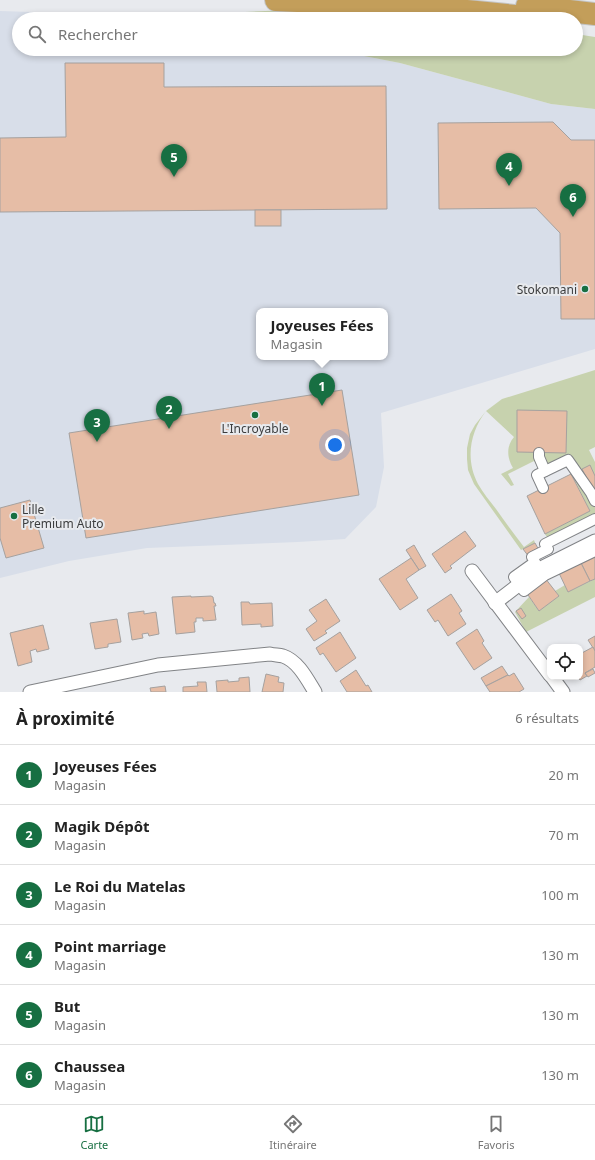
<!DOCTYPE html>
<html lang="fr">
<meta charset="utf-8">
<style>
body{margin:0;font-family:"Noto Sans",sans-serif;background:#f6f6f6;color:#222}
.controls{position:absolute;right:12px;bottom:12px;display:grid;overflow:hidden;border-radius:8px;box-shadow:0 2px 6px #0003}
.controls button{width:36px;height:36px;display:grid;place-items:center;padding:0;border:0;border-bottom:1px solid #e0e0e0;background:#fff;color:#222;font:20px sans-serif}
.you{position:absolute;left:335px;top:445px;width:14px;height:14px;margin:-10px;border:3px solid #fff;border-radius:50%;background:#1a73e8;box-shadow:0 0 0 6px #1a73e833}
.badge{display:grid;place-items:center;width:26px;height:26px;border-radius:50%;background:#176f42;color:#fff;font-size:13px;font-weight:700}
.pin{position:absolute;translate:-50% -33px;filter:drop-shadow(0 1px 2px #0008)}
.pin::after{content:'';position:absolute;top:21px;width:14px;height:12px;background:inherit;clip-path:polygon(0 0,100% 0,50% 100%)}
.popup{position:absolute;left:256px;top:308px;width:132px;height:52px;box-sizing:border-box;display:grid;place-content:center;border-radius:8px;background:#fff;filter:drop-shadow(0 1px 3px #0005);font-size:13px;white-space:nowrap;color:#767676}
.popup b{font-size:15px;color:#222}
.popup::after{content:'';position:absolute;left:50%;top:100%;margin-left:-8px;border:8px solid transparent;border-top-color:#fff}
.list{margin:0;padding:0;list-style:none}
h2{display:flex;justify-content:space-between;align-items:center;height:52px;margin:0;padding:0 16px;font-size:17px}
h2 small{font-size:13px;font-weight:400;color:#767676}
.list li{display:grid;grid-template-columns:26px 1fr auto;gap:12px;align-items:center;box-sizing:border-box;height:60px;padding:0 16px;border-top:1px solid #e0e0e0}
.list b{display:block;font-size:15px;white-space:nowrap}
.list p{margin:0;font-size:13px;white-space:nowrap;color:#767676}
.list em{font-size:13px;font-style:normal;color:#767676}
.icon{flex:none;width:22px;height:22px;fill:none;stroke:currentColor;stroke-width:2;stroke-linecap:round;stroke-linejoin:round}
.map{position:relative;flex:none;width:595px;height:692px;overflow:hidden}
.search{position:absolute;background:#fff;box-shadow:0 2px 6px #0003;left:12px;right:12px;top:12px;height:44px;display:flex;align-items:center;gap:10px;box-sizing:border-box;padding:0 14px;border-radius:22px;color:#767676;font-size:15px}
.sheet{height:412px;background:#fff}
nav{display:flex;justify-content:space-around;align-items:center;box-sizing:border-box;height:56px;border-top:1px solid #e0e0e0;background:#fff;font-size:11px;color:#767676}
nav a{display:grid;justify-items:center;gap:2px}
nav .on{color:#176f42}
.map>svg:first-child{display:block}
.built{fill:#d8dee9;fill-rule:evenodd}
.green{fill:#c7d2ae}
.building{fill:#e6bda6;stroke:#a5a19f}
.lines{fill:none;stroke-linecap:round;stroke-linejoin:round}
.pedestrian-casing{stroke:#818386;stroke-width:12}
.minor-casing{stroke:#818386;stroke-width:15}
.trunk-casing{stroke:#c4c5c5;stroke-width:24}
.pedestrian{stroke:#fff;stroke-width:10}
.minor{stroke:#fff;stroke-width:13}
.trunk{stroke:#c39e5a;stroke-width:22}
.poi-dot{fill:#176f42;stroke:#e8eaee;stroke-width:1.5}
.labels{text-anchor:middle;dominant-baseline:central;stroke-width:4;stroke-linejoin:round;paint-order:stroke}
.poi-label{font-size:12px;fill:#3c3d3e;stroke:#e8eaee;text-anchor:end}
</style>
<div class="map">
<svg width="595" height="692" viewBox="0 0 595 692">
<rect width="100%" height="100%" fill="#e8eaee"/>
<!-- built -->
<path class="built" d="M0,11L157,16L174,19H19V49H328L400,63L551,104L595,109V349L381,413L384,467L376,507L345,539L298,542L147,548L69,561L0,578ZM259,311H385V357H259Z"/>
<!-- green -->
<g class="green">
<polygon points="310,9 421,19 174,19 157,16"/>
<polygon points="576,34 595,37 595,109 551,104 400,63 328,49 576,49"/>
<path d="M595,370V447L589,450L595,462V517L547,537L545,534L590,511L566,463L542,475L534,461L508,474L514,485L511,486L501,474L513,468C507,458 506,446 514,437L486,411C470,432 465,459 478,484C483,493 490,501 496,509C505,522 514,534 524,547L534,540L535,543L521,550L474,484L468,470L467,459V448L470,434L475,425L486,411L502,399Z"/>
<polygon points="595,579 595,597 526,632 515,612 529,597 539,611 559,596 555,591 565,585 568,592"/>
</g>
<!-- building -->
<g class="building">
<polygon points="65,63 164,63 164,87 386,86 387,209 0,212 0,138 66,137"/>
<polygon points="553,122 571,140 595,140 595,319 561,319 560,233 536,208 439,209 438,123"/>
<rect x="255" y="210" width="26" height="16"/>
<polygon points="342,390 359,495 86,538 69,433"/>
<polygon points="517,410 567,411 566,453 517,452"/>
<polygon points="590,465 595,476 595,494 582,469"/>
<polygon points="571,474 590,511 545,534 527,496"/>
<polygon points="30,500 44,548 6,558 0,538 0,508"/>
<polygon points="465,531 476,546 450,566 452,568 445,573 432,554"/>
<polygon points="535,543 540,552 529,557 523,549"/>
<polygon points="414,545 426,566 419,570 406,550"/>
<polygon points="595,553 595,579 590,581 580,561"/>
<polygon points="411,558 419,570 406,579 418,598 400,610 379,579"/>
<polygon points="580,561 590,581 568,592 558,571"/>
<polygon points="545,578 559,596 539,611 526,592"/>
<polygon points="451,594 462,611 459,613 466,624 448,636 438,620 435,622 427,610"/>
<polygon points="191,596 191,597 211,596 213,597 214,603 215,603 216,606 214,606 216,620 203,621 203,618 196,618 196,622 194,622 195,632 176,634 172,597"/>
<polygon points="326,599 340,621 325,631 327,633 314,641 306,629 317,621 309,610"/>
<polygon points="241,602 249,602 250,604 272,603 273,626 261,627 261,624 242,625"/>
<polygon points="521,608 526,616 522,619 516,611"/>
<polygon points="144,611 144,614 156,612 159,634 149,636 148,633 142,634 143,638 132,640 128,613"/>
<polygon points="117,619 121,642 108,644 108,647 95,649 90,623"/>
<polygon points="43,625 49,649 37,652 36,649 30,651 32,662 18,666 10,633"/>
<polygon points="477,629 484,641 482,643 492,658 474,670 456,643"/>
<polygon points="340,632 356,658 336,672 323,653 320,655 316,648"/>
<polygon points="595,636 595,651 588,640"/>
<polygon points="593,647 595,651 595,667 585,673 587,676 580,680 578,677 580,677 580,654"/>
<polygon points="502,666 508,675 486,686 481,678"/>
<polygon points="593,669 595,673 588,677 585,673"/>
<polygon points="356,670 366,686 368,685 372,692 347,692 340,681"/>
<polygon points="514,673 524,689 519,692 490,692 486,686 508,675 509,676"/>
<polygon points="266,674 279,677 278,682 284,683 283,692 262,692"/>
<polygon points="249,677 250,692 217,692 216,681 228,680 228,682 239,681 239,678"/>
<polygon points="197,682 206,682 207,692 183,692 183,687 198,686"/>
<polygon points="165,686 166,692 151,692 150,688"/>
</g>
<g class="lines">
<!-- pedestrian casing -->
<g class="pedestrian-casing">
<g id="pedestrian">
<polyline points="539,453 539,457 545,471"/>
<polyline points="543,488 537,475 568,460 591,493 595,501"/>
<polyline points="595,519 545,544 548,549 532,557 535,562 514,577 524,591 545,575 595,551"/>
</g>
</g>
<!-- minor casing -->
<g class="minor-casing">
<g id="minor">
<polyline points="472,571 550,675"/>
<polyline points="495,603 539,569 595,541"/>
<polyline points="552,677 563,692"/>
<path d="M30,692L158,665L270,654C274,655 279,655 283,656C298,661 307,679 315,692"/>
</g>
</g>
<!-- trunk casing -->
<g class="trunk-casing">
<g id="trunk">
<polyline points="276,0 428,7 545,19"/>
<polyline points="527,6 595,14"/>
</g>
</g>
<!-- pedestrian -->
<use href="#pedestrian" class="pedestrian"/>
<!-- minor -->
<use href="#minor" class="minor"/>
<!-- trunk -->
<use href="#trunk" class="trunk"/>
</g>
<!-- markers -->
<g class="poi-dot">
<circle cx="585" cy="289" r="4"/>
<circle cx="255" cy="415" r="4"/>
<circle cx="14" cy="516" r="4"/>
</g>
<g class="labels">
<!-- poi labels -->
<g class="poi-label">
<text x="577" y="289">Stokomani</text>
<text x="255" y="428" text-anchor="middle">L'Incroyable</text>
<text x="22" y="509" text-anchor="start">Lille<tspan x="22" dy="14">Premium Auto</tspan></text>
</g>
</g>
</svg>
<div class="controls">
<button><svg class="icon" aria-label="locate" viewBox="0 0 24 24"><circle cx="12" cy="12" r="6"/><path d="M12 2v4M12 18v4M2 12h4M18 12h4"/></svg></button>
</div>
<div class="you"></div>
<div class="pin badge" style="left:322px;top:406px">1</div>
<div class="popup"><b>Joyeuses Fées</b>Magasin</div>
<div class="pin badge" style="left:169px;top:429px">2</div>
<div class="pin badge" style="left:97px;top:442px">3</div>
<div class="pin badge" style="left:509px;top:186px">4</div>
<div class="pin badge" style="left:174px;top:177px">5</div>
<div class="pin badge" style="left:573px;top:217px">6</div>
<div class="search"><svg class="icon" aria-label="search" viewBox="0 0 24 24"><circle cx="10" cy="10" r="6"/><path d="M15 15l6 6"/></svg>Rechercher</div>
</div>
<section class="sheet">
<h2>À proximité<small>6 résultats</small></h2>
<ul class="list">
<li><span class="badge">1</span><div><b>Joyeuses Fées</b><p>Magasin</p></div><em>20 m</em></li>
<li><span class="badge">2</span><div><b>Magik Dépôt</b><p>Magasin</p></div><em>70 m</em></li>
<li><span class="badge">3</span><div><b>Le Roi du Matelas</b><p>Magasin</p></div><em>100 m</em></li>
<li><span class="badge">4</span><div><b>Point marriage</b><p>Magasin</p></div><em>130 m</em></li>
<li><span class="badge">5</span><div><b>But</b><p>Magasin</p></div><em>130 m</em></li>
<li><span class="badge">6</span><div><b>Chaussea</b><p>Magasin</p></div><em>130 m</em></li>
</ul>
</section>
<nav>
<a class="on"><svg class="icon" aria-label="map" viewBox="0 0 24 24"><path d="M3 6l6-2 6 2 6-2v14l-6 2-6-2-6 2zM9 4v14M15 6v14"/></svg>Carte</a>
<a><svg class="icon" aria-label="directions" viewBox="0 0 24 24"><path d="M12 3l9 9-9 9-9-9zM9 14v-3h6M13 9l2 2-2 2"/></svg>Itinéraire</a>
<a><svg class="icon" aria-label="saved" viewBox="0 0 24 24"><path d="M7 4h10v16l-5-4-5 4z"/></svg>Favoris</a>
</nav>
